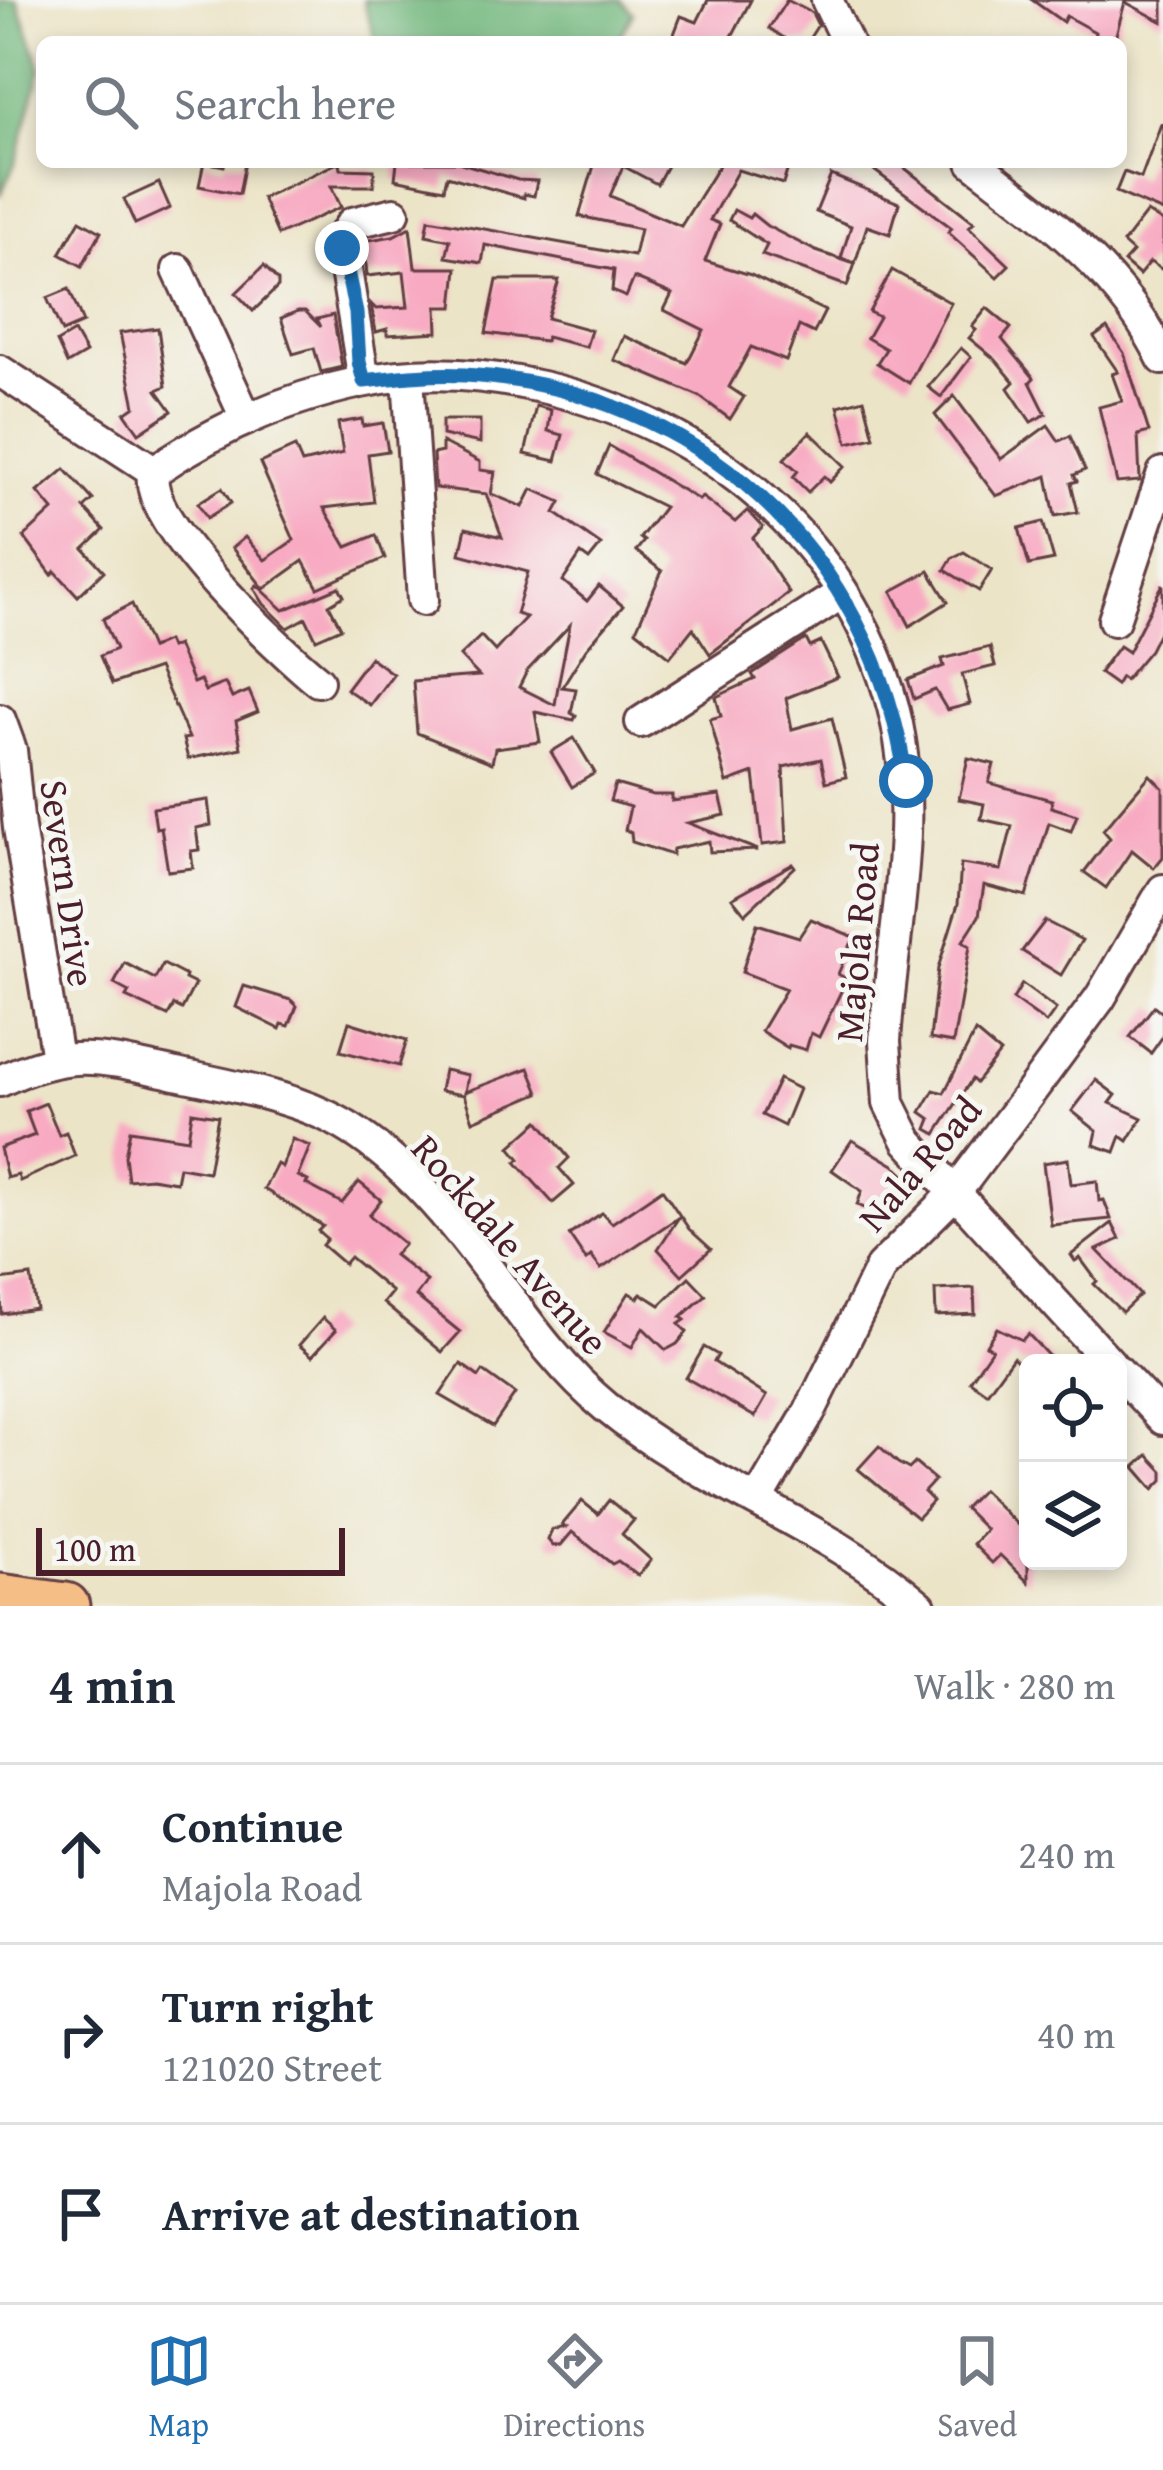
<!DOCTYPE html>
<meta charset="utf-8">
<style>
body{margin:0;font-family:"Gentium Book Plus",serif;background:#f2f2f3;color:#1f2937}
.controls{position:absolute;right:36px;bottom:36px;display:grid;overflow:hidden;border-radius:18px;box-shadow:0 6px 18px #0003}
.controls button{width:108px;height:108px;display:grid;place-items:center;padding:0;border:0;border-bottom:3px solid #e0e1e3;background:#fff;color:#1f2937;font:60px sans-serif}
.scale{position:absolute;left:36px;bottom:30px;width:309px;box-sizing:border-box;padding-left:12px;border:6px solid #4a1f2b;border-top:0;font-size:33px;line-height:42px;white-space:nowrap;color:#4a1f2b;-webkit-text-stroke:9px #f6f6f2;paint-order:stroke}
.stop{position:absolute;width:36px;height:36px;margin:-27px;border:9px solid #1f6fb2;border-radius:50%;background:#fff}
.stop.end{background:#1f6fb2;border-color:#fff;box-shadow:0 3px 12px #0008}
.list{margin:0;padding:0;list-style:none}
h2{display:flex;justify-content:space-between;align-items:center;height:156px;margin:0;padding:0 48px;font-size:51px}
h2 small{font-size:39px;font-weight:400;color:#747a83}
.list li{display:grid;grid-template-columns:78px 1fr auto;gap:36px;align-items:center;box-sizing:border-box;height:180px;padding:0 48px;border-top:3px solid #e0e1e3}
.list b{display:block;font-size:45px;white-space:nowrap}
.list p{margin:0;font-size:39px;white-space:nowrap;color:#747a83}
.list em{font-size:39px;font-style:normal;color:#747a83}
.icon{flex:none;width:66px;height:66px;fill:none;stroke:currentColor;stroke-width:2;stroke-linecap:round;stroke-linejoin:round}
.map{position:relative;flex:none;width:1163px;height:1606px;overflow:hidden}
.search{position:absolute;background:#fff;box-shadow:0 6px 18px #0003;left:36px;right:36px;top:36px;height:132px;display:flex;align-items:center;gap:30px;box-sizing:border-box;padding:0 42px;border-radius:18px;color:#747a83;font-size:45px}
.sheet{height:696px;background:#fff}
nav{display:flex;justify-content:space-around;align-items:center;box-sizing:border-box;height:168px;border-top:3px solid #e0e1e3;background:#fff;font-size:33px;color:#747a83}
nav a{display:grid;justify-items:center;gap:6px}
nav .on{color:#1f6fb2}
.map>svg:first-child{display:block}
.forest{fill:#70b67a;stroke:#5d6a52;stroke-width:3}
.building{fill:#f8aac2;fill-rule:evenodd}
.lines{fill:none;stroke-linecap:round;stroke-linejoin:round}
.minor-casing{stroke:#623d42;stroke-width:36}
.highway-casing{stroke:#623d42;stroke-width:51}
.minor{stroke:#fff;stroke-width:30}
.highway{stroke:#f6be87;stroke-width:45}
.route{stroke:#1f6fb2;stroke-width:15}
.labels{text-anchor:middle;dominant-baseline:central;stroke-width:10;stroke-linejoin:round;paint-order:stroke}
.street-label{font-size:39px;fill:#4a1f2b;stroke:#f6f6f2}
</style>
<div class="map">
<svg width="1163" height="1606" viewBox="0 0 1163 1606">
<rect width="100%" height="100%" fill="#f6f6f2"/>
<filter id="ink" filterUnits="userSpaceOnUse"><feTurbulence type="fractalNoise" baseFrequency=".00833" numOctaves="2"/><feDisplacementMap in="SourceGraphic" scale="24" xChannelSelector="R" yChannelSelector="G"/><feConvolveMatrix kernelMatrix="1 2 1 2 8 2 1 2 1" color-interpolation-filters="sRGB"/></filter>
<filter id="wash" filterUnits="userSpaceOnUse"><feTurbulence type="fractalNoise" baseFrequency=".004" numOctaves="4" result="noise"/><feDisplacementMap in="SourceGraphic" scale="48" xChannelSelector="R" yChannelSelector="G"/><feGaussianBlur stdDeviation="2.7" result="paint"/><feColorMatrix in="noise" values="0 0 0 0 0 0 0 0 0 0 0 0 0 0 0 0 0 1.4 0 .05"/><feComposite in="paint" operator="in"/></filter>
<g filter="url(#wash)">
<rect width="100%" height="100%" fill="#ece4c7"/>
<!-- forest -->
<g class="forest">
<polygon points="0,0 17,0 41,68 16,161 0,196"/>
<polygon points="363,0 620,0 633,13 617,42 376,42"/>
</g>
<g id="blocks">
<!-- building -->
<g class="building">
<polygon points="708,0 751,0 729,42 671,42 681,16 697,22"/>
<polygon points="787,0 812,13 818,25 807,42 790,42 769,28"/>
<polygon points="1032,0 1163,0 1163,22 1125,2 1114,42 1094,42 1095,32 1066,16 1063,22"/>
<polygon points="1161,124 1163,124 1163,212 1116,192 1124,172 1141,178"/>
<polygon points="204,162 224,166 225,162 245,162 239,194 199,186"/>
<polygon points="340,162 341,169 374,170 374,186 331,186 341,207 278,235 262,198"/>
<polygon points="397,162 458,162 518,180 537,181 534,196 524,194 524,198 447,176 444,189 395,179"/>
<polygon points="595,162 669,162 657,184 623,166 610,196 681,226 721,162 768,162 788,168 783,184 738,170 710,220 720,224 705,261 751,275 825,311 814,333 799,326 786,361 751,347 729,387 744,397 730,419 699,396 614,360 624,336 687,363 704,330 664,310 672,294 634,278 626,297 612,291 614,270 485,245 482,263 446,257 450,240 426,235 429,219 634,256 640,229 579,216"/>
<polygon points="863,162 897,162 974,222 969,227 1009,265 997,277 948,232 952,228"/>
<polygon points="831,175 899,203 890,234 867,226 855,263 841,258 851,226 816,212"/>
<polygon points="159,183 170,208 135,224 124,199"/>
<polygon points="734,210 749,218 752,214 767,226 816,251 855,264 847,286 762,255 767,245 729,220"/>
<polygon points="1147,212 1163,222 1163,270 1150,262 1139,275 1124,262 1133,252 1123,243"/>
<polygon points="80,220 101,232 82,266 60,254"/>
<polygon points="410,227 415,268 457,268 453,307 437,307 438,332 387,335 387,329 376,332 371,304 376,309 408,307 404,272 367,276 364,241 393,236"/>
<polygon points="264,266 278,281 278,287 253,311 236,293"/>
<polygon points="892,270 951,303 909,383 877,363 886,349 867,338 879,317 869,312"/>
<polygon points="497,280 559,280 547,318 591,330 586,347 546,337 545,341 486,333"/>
<polygon points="69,289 83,323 62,332 47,298"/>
<polygon points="987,308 1011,328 1002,339 1034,378 1030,382 1046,414 1031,422 1008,388 1014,382 996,360 969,338 976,330 972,327"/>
<polygon points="298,311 305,311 321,327 317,319 333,315 342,367 321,372 314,348 293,354 281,318"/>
<polygon points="158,328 166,386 157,390 172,411 139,433 125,413 135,406 120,333"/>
<polygon points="1107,328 1124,353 1149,432 1138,435 1140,481 1117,483 1099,407 1122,401 1112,374 1118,372 1094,337"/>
<polygon points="74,332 86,353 67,364 57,342"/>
<polygon points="961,348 971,357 941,397 928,387"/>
<polygon points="954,396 1001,459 1048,425 1059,441 1070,436 1085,470 1074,475 1077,481 1071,483 1078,512 1055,516 1047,476 996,496 935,415"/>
<polygon points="864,399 874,437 848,443 838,406"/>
<polygon points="536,406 551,410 548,431 563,435 556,461 525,454"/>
<polygon points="362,419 363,426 383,423 388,451 368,454 374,502 324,508 347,547 376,535 385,558 318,588 303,561 264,589 232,548 245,537 265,560 294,540 260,463 295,447 302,463 343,453 338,423"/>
<polygon points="442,420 480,420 480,443 442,435"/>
<polygon points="810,432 845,466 830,482 824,476 808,492 793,477 798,471 784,459"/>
<path d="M442,442L480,462V470L495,472L491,494L523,507L532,489L561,502L555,513L601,545L589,560L581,554L563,581L587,601L599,586L623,606L586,649L562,687L576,689L571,713L576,716L574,720L535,712L540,742L495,748L492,763L417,733L413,681L479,676L460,656L481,636L495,651L526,617L516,614L528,572L460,554L466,528L502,537L486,494L435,488L433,454L442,452ZM570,625L558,686L555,705L519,687L527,671Z"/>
<polygon points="609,446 699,500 702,497 735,522 747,511 750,513 763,527 753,538 789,593 710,654 693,628 670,657 636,630 662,571 636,551 644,541 640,538 664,507 597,474"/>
<polygon points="65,469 93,500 84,508 104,530 84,549 104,571 78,596 55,571 52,575 24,537 53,510 38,492"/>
<polygon points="222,488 231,503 207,518 198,503"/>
<polygon points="1043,522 1054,560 1029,565 1019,528"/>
<polygon points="964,552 992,570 979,591 945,570 952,558"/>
<polygon points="929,571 948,602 910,626 892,591"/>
<polygon points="1163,584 1163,624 1150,650 1125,680 1121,677 1116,685 1099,673 1119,646 1128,652"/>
<polygon points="257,585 284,610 339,587 344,596 329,605 341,628 316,639 306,618 288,628 264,604 254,588"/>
<polygon points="132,604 151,648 167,641 170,648 177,645 193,683 200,680 205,691 225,683 232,698 249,691 258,712 236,721 241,748 188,759 183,739 189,738 158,668 112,684 100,656 116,649 103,619"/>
<polygon points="806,639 810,647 821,642 838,677 786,698 792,729 832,718 846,777 826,782 821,759 783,767 787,842 762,845 754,773 727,783 710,719 721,716 716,697 755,679 752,674"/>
<polygon points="990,647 995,666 962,674 970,704 947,710 935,690 914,699 908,680 944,666 942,659"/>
<polygon points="370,657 393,674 370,705 346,689"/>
<polygon points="574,738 595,773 572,787 551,752"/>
<polygon points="968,758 994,764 989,783 1052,800 1051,807 1077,815 1071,831 1049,823 1026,896 984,885 979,916 963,941 970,946 953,1043 930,1039 938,968 958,904 961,864 1001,870 1012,826 981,819 984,804 959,799"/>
<polygon points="1150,775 1163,788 1163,857 1154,868 1132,850 1106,888 1084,872 1110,838 1103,830"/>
<polygon points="615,784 653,795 672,795 672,801 720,795 725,815 688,823 758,850 710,852 709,841 673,849 672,855 632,842 631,832 625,830 630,807 610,801"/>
<polygon points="208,800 211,825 196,828 199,850 191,851 193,868 168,871 161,827 156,828 153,808"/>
<polygon points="793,864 795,867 745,914 732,898"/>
<polygon points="811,919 854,937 838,974 847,979 819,1037 811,1033 806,1050 789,1045 788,1048 761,1031 786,989 742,972 757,924 799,937"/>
<polygon points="1045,921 1082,940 1061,975 1022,951"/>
<polygon points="125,963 155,979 163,964 186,976 185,979 195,984 182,1009 174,1005 168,1016 126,997 129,992 114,984"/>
<polygon points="1022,984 1056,1009 1046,1023 1013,999"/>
<polygon points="244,986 291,1000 297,1006 289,1026 282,1024 280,1029 236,1007"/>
<polygon points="1154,1006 1163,1013 1163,1036 1151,1053 1130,1037"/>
<polygon points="349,1022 407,1040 399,1066 340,1051"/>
<polygon points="975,1032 1000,1053 976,1083 972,1079 936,1134 927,1129 931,1119 921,1112 934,1090 944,1093"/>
<polygon points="529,1068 539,1093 473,1121 464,1095 440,1091 444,1070 468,1075 465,1092"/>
<polygon points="779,1079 799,1089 784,1126 762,1115"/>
<polygon points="1096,1080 1116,1095 1110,1103 1142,1118 1128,1141 1121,1136 1115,1152 1094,1145 1097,1131 1072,1111"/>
<polygon points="46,1103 59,1135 66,1132 75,1156 20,1181 18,1175 7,1178 0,1148 35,1135 26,1111"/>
<polygon points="192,1112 218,1116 208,1172 179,1167 176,1182 151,1178 128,1180 125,1156 130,1130 188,1139"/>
<polygon points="539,1121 569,1158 559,1168 574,1185 553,1203 516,1162 520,1159 510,1147"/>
<polygon points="292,1139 310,1146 298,1176 308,1181 306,1184 342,1203 359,1182 381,1200 369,1215 404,1244 394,1255 427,1281 416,1296 460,1332 442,1352 383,1303 392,1292 350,1257 344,1264 322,1245 327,1239 318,1231 323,1226 264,1189 277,1164 282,1167"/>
<polygon points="852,1140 894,1165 910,1180 879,1214 857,1205 862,1191 832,1170"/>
<polygon points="1068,1159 1071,1184 1097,1181 1099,1201 1104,1200 1111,1219 1051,1225 1043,1163"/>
<polygon points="662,1189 689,1229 711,1249 682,1275 658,1249 679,1217 601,1269 591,1256 586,1260 569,1235 602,1213 612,1223"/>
<polygon points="1112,1223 1120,1239 1097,1250 1140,1295 1122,1312 1094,1284 1097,1281 1080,1258 1075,1261 1071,1255"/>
<polygon points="31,1276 36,1309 2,1314 0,1280"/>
<polygon points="689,1277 706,1295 681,1317 685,1320 679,1324 687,1332 677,1344 666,1350 643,1328 632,1347 604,1332 629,1293 638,1298 641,1293 660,1305"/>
<polygon points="974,1288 975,1314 936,1316 935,1290"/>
<polygon points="323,1318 336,1330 312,1356 299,1345"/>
<polygon points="997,1328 1022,1340 1028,1334 1055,1363 1019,1363 1013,1357 987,1393 970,1381 992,1349 986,1345"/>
<polygon points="704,1347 718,1355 714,1362 767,1396 755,1417 686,1378"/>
<polygon points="461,1364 479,1377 483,1371 515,1394 493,1426 440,1395"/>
<polygon points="879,1446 898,1463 909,1469 915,1463 935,1480 924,1492 933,1501 917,1518 858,1469"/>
<polygon points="1148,1455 1163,1471 1163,1480 1154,1489 1135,1467"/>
<polygon points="982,1490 1028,1535 1028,1582 1000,1555 992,1563 973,1544 986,1530 964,1508"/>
<polygon points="609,1500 634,1520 622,1534 651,1560 638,1576 618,1561 612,1564 572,1532 561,1545 553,1546 548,1540 552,1530 566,1527 562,1525 582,1501 598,1514"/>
</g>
</g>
</g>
<g filter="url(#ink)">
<use href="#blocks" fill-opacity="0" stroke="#623d42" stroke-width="3"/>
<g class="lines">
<!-- minor casing -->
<g class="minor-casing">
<g id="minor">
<polyline points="827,0 847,42"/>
<path d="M973,162C1046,218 1122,273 1163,359"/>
<polyline points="178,270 246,418"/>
<polyline points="0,371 154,471"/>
<polyline points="408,377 423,600"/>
<polyline points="364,381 341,239 352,223 394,213"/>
<polyline points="1114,620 1163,473"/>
<path d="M318,681C282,652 137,518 154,471C217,428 286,398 361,382C420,369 484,374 542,387C707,425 848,539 893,707C922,817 892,931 885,1041L889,1103L908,1141L1110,1363"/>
<polyline points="0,720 11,750 19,828 57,1058"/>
<polyline points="641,722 842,593"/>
<path d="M0,1081C71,1047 102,1058 176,1074C223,1084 280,1094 325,1115C382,1141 434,1199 472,1248C515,1303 551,1362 606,1407C702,1486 827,1524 920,1606"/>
<polyline points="1118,1371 1163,1419"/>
<polyline points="757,1501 810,1411 881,1267 954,1194 1029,1094 1100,998 1163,890"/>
</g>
</g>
<!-- highway casing -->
<g class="highway-casing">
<polyline id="highway" points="0,1597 66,1606"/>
</g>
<!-- minor -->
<use href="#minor" class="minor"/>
<!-- highway -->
<use href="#highway" class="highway"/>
</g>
</g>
<g class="lines" filter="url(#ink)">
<!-- route -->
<path class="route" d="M342,248L356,313L359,362L364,381C398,377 432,373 465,375C695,388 876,553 906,781"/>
</g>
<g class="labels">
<!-- street labels -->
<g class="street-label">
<text transform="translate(69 883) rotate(82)">Severn Drive</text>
<text transform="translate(856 942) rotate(-85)">Majola Road</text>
<text transform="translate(919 1163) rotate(-49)">Nala Road</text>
<text transform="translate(511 1244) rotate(49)">Rockdale Avenue</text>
</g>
</g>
</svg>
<div class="controls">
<button><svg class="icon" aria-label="locate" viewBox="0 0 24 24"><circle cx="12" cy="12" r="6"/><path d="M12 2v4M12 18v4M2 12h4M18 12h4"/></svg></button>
<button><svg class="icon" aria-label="layers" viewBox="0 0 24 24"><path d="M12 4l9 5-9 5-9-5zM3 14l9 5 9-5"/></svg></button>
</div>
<div class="scale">100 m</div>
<div class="stop" style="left:906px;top:781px"></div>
<div class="stop end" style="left:342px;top:248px"></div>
<div class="search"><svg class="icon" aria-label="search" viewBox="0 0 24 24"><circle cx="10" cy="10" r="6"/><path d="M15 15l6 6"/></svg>Search here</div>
</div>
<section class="sheet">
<h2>4 min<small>Walk · 280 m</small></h2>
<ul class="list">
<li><svg class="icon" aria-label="ahead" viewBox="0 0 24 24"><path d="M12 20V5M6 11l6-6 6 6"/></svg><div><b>Continue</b><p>Majola Road</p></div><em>240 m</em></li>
<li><svg class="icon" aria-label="right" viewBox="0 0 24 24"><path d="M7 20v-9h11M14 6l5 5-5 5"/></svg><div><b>Turn right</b><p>121020 Street</p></div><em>40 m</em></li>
<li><svg class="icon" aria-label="arrive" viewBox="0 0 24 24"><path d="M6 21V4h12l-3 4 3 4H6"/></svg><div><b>Arrive at destination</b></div></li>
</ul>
</section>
<nav>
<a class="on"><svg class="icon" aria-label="map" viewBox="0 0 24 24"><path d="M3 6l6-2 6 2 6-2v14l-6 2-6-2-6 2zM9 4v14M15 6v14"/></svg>Map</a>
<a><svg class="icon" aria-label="directions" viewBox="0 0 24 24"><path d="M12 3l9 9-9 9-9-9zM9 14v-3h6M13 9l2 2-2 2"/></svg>Directions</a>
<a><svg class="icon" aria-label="saved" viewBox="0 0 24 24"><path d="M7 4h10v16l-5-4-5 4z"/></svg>Saved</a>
</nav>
